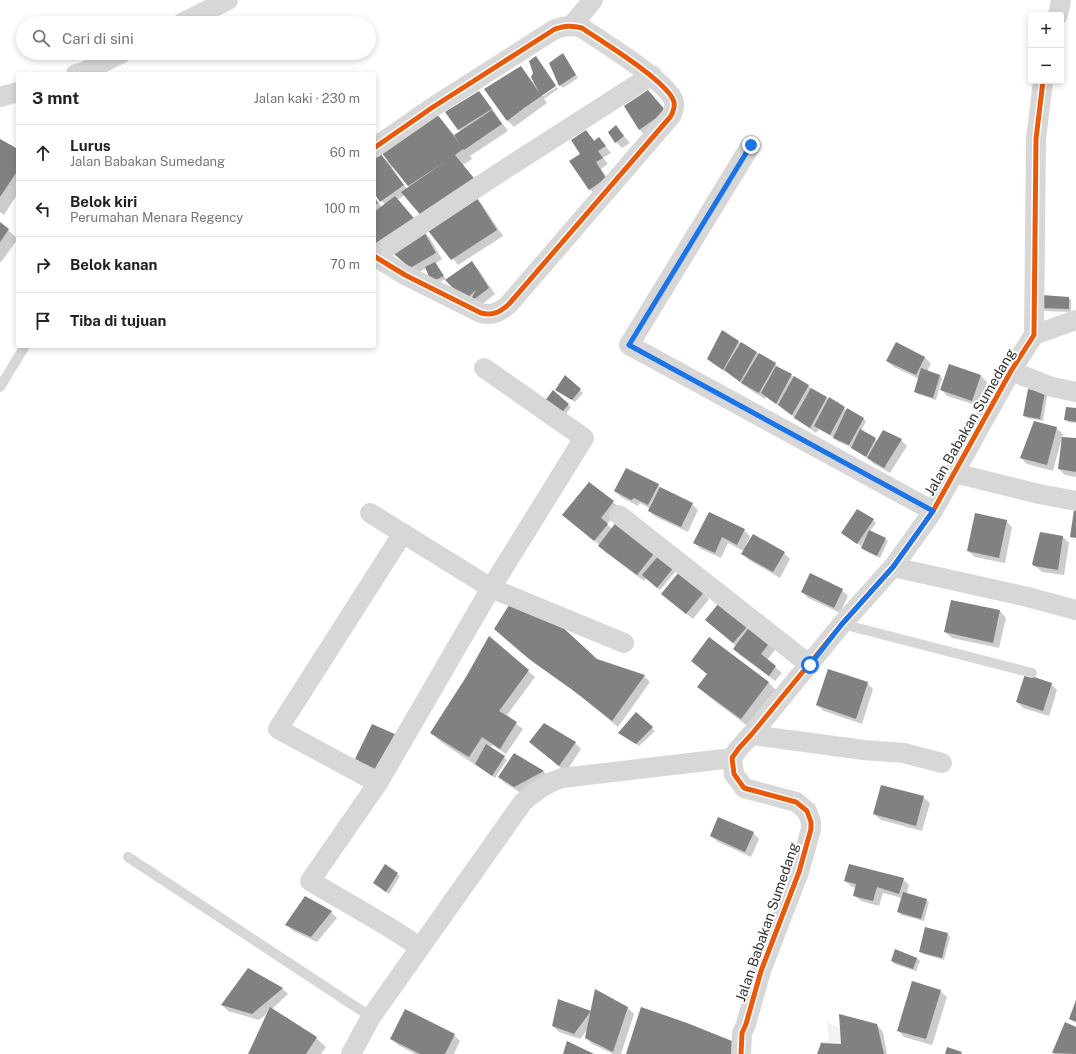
<!DOCTYPE html>
<html lang="id">
<meta charset="utf-8">
<style>
body{margin:0;font-family:"Public Sans",sans-serif;background:#f6f6f6;color:#222}
.controls{position:absolute;right:12px;top:12px;display:grid;overflow:hidden;border-radius:4px;box-shadow:0 2px 6px #0003}
.controls button{width:36px;height:36px;display:grid;place-items:center;padding:0;border:0;border-bottom:1px solid #e0e0e0;background:#fff;color:#222;font:20px sans-serif}
.stop{position:absolute;width:12px;height:12px;margin:-9px;border:3px solid #1a73e8;border-radius:50%;background:#fff}
.stop.end{background:#1a73e8;border-color:#fff;box-shadow:0 1px 4px #0008}
.list{margin:0;padding:0;list-style:none}
h2{display:flex;justify-content:space-between;align-items:center;height:52px;margin:0;padding:0 16px;font-size:17px}
h2 small{font-size:13px;font-weight:400;color:#767676}
.list li{display:grid;grid-template-columns:26px 1fr auto;gap:12px;align-items:center;box-sizing:border-box;height:56px;padding:0 16px;border-top:1px solid #e0e0e0}
.list b{display:block;font-size:15px;white-space:nowrap}
.list p{margin:0;font-size:13px;white-space:nowrap;color:#767676}
.list em{font-size:13px;font-style:normal;color:#767676}
.icon{flex:none;width:22px;height:22px;fill:none;stroke:currentColor;stroke-width:2;stroke-linecap:round;stroke-linejoin:round}
.map{position:relative;flex:none;width:1076px;height:1054px;overflow:hidden}
.search{position:absolute;background:#fff;box-shadow:0 2px 6px #0003;left:16px;top:16px;width:360px;height:44px;display:flex;align-items:center;gap:10px;box-sizing:border-box;padding:0 14px;border-radius:22px;color:#767676;font-size:15px}
.panel{position:absolute;background:#fff;box-shadow:0 2px 6px #0003;left:16px;top:72px;width:360px;height:276px;border-radius:4px}
.map>svg:first-child{display:block}
.green{fill:#f1f4ed}
.shadow{fill:#0003;fill-rule:evenodd}
.building{fill:#818181}
.lines{fill:none;stroke-linecap:round;stroke-linejoin:round}
.service{stroke:#d7d7d7;stroke-width:10}
.minor{stroke:#d7d7d7;stroke-width:20}
.cycleway-casing{stroke:#fff;stroke-width:8}
.cycleway{stroke:#e8590c;stroke-width:5}
.route{stroke:#1a73e8;stroke-width:5}
.labels{text-anchor:middle;dominant-baseline:central;stroke-width:4;stroke-linejoin:round;paint-order:stroke}
.street-label{font-size:14px;fill:#333;stroke:#fff}
</style>
<div class="map">
<svg width="1076" height="1054" viewBox="0 0 1076 1054">
<rect width="100%" height="100%" fill="#fff"/>
<!-- green -->
<polygon class="green" points="827,1022 861,1038 845,1054 819,1043 829,1040"/>
<!-- shadow -->
<g class="shadow">
<polygon points="565,57 578,78 563,88 560,85"/>
<polygon points="539,61 556,85 541,95 543,96 557,87 558,89 544,99 547,103 514,127 508,121 485,89 521,67 533,82 534,81"/>
<polygon points="648,91 672,118 646,136 640,130 625,107"/>
<path d="M479,92L485,99L508,131L470,156L472,159L463,165L482,188L405,195L397,200L429,237L442,259L435,264L446,279L435,284L426,268L417,274L393,252L374,254V196L382,207L385,205L374,192V158L380,154L387,161L432,110L442,120L455,136L461,132L446,112ZM393,167L408,186L410,187L407,189L392,168Z"/>
<polygon points="616,127 630,143 622,148 616,142"/>
<polygon points="586,131 595,141 599,138 611,153 603,158 608,164 601,169 612,185 596,195 590,189 582,154"/>
<polygon points="0,140 18,150 18,193 4,215 0,212"/>
<polygon points="475,197 481,203 503,236 458,265 428,228"/>
<polygon points="0,223 18,239 1,262 0,262"/>
<polygon points="472,263 478,269 495,294 476,309 446,280"/>
<polygon points="1068,297 1071,300 1071,312 1045,311 1043,308"/>
<polygon points="723,332 775,364 779,368 809,386 812,390 844,408 847,411 863,419 866,421 861,431 878,441 901,440 907,446 890,473 874,464 868,458 852,448 837,441 833,437 819,429 816,433 785,411 779,405 779,406 766,397 765,399 749,389 730,374 715,365 708,359"/>
<polygon points="925,357 931,364 927,371 940,375 942,378 936,400 918,394 915,392 919,379 894,367 887,361"/>
<polygon points="949,366 981,376 987,382 979,406 947,396 940,388 941,389"/>
<polygon points="565,376 583,393 575,402 559,392"/>
<polygon points="1045,393 1047,396 1043,421 1027,418 1024,415"/>
<polygon points="568,405 571,407 562,419 545,408"/>
<polygon points="1076,409 1076,423 1068,422 1065,419"/>
<polygon points="1056,428 1063,434 1062,438 1076,440 1076,477 1065,475 1059,469 1062,441 1061,441 1053,471 1027,464 1021,458"/>
<polygon points="589,483 620,508 607,524 612,529 617,523 677,570 660,590 646,578 644,581 605,552 600,545 563,515"/>
<polygon points="658,485 662,489 692,504 698,510 688,532 656,517 649,511 651,509 640,503 638,506 621,497 615,491"/>
<polygon points="873,520 876,523 870,531 885,539 888,541 880,558 865,551 862,548 866,540 865,539 861,546 845,535"/>
<polygon points="1006,521 1012,527 1005,563 975,557 968,551"/>
<polygon points="744,530 750,536 746,545 784,553 790,559 780,578 749,560 743,554 744,551 728,543 721,558 701,549 694,543"/>
<polygon points="1063,537 1069,543 1064,575 1042,572 1033,564"/>
<polygon points="842,590 848,596 840,613 808,598 802,592"/>
<polygon points="703,593 709,599 693,619 669,600"/>
<polygon points="1000,611 1006,618 999,648 952,638 945,632"/>
<polygon points="713,626 746,627 779,645 767,660 782,673 775,681 740,655 734,648 736,646"/>
<polygon points="502,635 596,659 644,676 650,682 618,727 582,697 536,664"/>
<polygon points="489,638 535,677 507,715 511,718 510,719 523,729 506,754 492,745 490,748 507,760 495,778 441,742 431,733 467,677"/>
<polygon points="692,661 768,682 778,692 750,728 708,696 699,687 708,675"/>
<polygon points="867,683 873,689 862,724 824,711 817,705"/>
<polygon points="1051,684 1057,690 1049,716 1023,708 1017,702"/>
<polygon points="636,714 655,731 639,746 619,733"/>
<polygon points="373,725 387,776 363,765 357,759"/>
<polygon points="530,742 575,743 581,749 566,772"/>
<polygon points="514,754 543,771 549,777 521,793 505,783 499,777"/>
<polygon points="923,797 930,803 922,831 881,820 874,814"/>
<polygon points="753,833 759,839 751,857 718,842 711,836"/>
<polygon points="397,874 400,876 389,894 374,883"/>
<polygon points="903,879 909,885 907,893 926,900 929,902 924,921 901,915 899,912 902,898 883,893 879,906 861,901 854,895 856,888 852,887 845,881"/>
<polygon points="305,898 331,912 337,918 317,942 293,931 287,925"/>
<polygon points="948,934 950,937 944,960 923,954 920,951"/>
<polygon points="895,951 917,958 920,961 916,971 894,964 892,961"/>
<polygon points="282,988 288,994 272,1009 316,1038 326,1047 321,1054 249,1054 270,1011 259,1020 228,1011 222,1005"/>
<polygon points="940,991 947,997 932,1045 904,1037 898,1030"/>
<polygon points="558,1001 591,1012 628,1008 634,1014 621,1054 613,1054 592,1044 586,1038 588,1029 580,1039 559,1032 553,1026"/>
<polygon points="1065,1023 1076,1028 1076,1054 1054,1054 1054,1053"/>
<polygon points="877,1025 883,1032 887,1054 818,1054 842,1045"/>
<polygon points="454,1035 460,1041 454,1054 415,1054 398,1045 392,1039"/>
</g>
<!-- building -->
<g class="building">
<polygon points="563,53 576,75 559,86 549,63"/>
<polygon points="536,56 556,86 524,108 507,121 484,89 521,66 540,94 531,77 533,73 529,61"/>
<polygon points="648,90 666,111 639,130 624,106"/>
<polygon points="479,91 492,109 458,130 445,112"/>
<polygon points="433,109 460,144 454,135 492,110 502,124 464,150 463,149 455,155 477,182 423,218 401,192 446,161 408,186 380,151"/>
<polygon points="616,125 624,136 615,143 608,132"/>
<polygon points="586,130 594,141 599,137 606,146 598,151 603,158 596,162 606,178 589,190 569,161 580,154 571,140"/>
<polygon points="0,139 18,149 18,170 0,197"/>
<polygon points="380,153 404,185 380,202 374,193 374,157"/>
<polygon points="475,195 497,230 451,260 426,228"/>
<polygon points="395,196 419,224 374,254 374,212"/>
<polygon points="374,198 378,203 374,206"/>
<polygon points="0,222 9,229 0,242"/>
<polygon points="423,230 436,253 410,268 393,253"/>
<polygon points="472,261 489,288 469,303 476,290 465,300 445,280"/>
<polygon points="435,262 444,276 431,282 425,267"/>
<polygon points="1042,295 1069,297 1069,309 1042,308"/>
<polygon points="722,330 739,341 723,370 707,359"/>
<polygon points="741,342 757,352 740,382 724,370"/>
<polygon points="896,342 925,357 916,375 886,361"/>
<polygon points="759,353 776,363 759,393 741,383"/>
<polygon points="949,364 981,375 972,401 940,390"/>
<polygon points="776,366 792,374 776,404 761,393"/>
<polygon points="921,368 940,375 933,398 914,392"/>
<polygon points="565,375 581,389 572,400 555,390"/>
<polygon points="794,376 809,385 792,415 778,405"/>
<polygon points="811,388 827,397 810,428 794,418"/>
<polygon points="1028,389 1045,392 1040,419 1023,416"/>
<polygon points="553,390 569,404 558,417 541,406"/>
<polygon points="829,397 845,407 830,435 814,426"/>
<polygon points="1066,407 1076,408 1076,422 1064,420"/>
<polygon points="847,408 864,418 849,445 833,438"/>
<polygon points="1034,421 1057,427 1047,465 1020,458"/>
<polygon points="860,429 876,438 866,457 851,448"/>
<polygon points="883,430 902,439 884,468 867,458"/>
<polygon points="1062,437 1076,438 1076,472 1058,469"/>
<polygon points="626,468 659,484 648,505 634,498 631,500 614,491"/>
<polygon points="589,482 614,501 601,518 608,524 594,541 562,515"/>
<polygon points="660,487 693,503 681,527 648,511"/>
<polygon points="1075,503 1076,503 1076,538 1070,537"/>
<polygon points="857,509 874,519 857,544 841,533"/>
<polygon points="709,512 745,529 737,545 722,537 715,553 693,543"/>
<polygon points="975,513 1007,520 999,558 967,551"/>
<polygon points="617,521 656,551 637,575 598,546"/>
<polygon points="869,530 886,538 877,556 861,548"/>
<polygon points="1040,532 1063,536 1058,570 1034,566 1032,564"/>
<polygon points="753,534 785,552 773,572 741,554"/>
<polygon points="660,554 675,566 657,588 642,575"/>
<polygon points="679,572 704,592 686,614 661,594"/>
<polygon points="810,573 843,589 834,608 801,592"/>
<polygon points="951,600 1000,610 993,643 944,632"/>
<polygon points="511,602 559,624 597,659 645,675 612,721 574,691 529,659 494,629"/>
<polygon points="719,603 747,627 733,643 705,620"/>
<polygon points="753,622 773,638 761,654 776,666 769,676 733,649"/>
<polygon points="489,636 529,670 499,711 517,722 500,749 482,737 469,757 430,733 466,677"/>
<polygon points="709,637 769,682 741,719 697,687 707,674 691,661"/>
<polygon points="828,669 868,682 856,719 816,705"/>
<polygon points="1025,674 1052,683 1043,711 1016,702"/>
<polygon points="636,712 653,727 636,744 618,733"/>
<polygon points="544,723 576,742 559,766 529,742"/>
<polygon points="372,724 397,735 380,771 355,759"/>
<polygon points="486,744 505,756 492,776 475,764"/>
<polygon points="514,753 544,771 514,787 498,777"/>
<polygon points="881,785 924,796 916,826 873,814"/>
<polygon points="718,817 754,832 745,852 710,836"/>
<polygon points="385,864 398,873 386,892 373,883"/>
<polygon points="849,864 904,878 899,894 877,887 873,901 853,896 856,884 844,881"/>
<polygon points="903,892 927,899 921,919 897,912"/>
<polygon points="305,896 332,911 311,937 285,925"/>
<polygon points="925,927 948,933 942,958 919,952"/>
<polygon points="895,949 917,958 913,969 891,961"/>
<polygon points="248,968 283,988 252,1014 221,1005"/>
<polygon points="912,981 941,990 926,1039 897,1031"/>
<polygon points="595,989 628,1007 613,1052 585,1038"/>
<polygon points="558,999 591,1011 574,1034 552,1026"/>
<polygon points="1076,1000 1076,1022 1069,1019"/>
<polygon points="270,1007 317,1037 306,1054 248,1054"/>
<polygon points="641,1007 687,1023 737,1043 731,1054 626,1054"/>
<polygon points="405,1009 455,1034 445,1054 420,1054 390,1039"/>
<polygon points="839,1014 877,1024 884,1054 817,1054 821,1043 841,1044"/>
<polygon points="1065,1022 1076,1027 1076,1054 1052,1053"/>
<polygon points="567,1041 594,1054 563,1054"/>
<polygon points="947,1047 962,1052 961,1054 945,1054"/>
</g>
<g class="lines">
<!-- service -->
<g class="service">
<polyline points="0,387 25,346"/>
<polyline points="842,624 1032,673"/>
<polyline points="128,857 371,1017"/>
</g>
<!-- minor -->
<g class="minor">
<polyline points="1058,15 1061,0"/>
<polyline points="182,23 228,0"/>
<polyline points="572,25 593,0"/>
<polyline points="76,74 86,71 122,53"/>
<polyline points="0,97 18,92"/>
<polyline points="751,145 629,345 933,511"/>
<path d="M374,148L433,107L555,29C565,26 571,25 582,28C601,41 669,82 674,102C675,107 673,112 671,116L509,304C500,312 493,316 481,313L405,275L374,256"/>
<polyline points="374,256 499,173 652,75"/>
<polyline points="1034,335 1076,320"/>
<polyline points="1011,371 1052,387 1076,392"/>
<polyline points="954,473 1039,494 1076,501"/>
<polyline points="370,513 491,588 624,643"/>
<polyline points="619,515 810,665"/>
<polyline points="893,567 1024,596 1076,610"/>
<polyline points="751,735 864,750 904,753 942,763"/>
<polyline points="378,783 278,729 403,533"/>
<polyline points="420,947 387,926 310,881 378,783 491,588 584,438 484,368"/>
<path d="M351,1054L371,1017L523,802C535,791 546,783 562,778L732,758"/>
<polyline points="741,1054 742,1033 746,1024 761,971 799,872 811,829 811,822 807,811 796,802 744,788 734,774 732,758 739,748 751,735 842,624 893,567 914,538 933,511 1011,371 1034,335 1036,139 1043,81"/>
</g>
<!-- cycleway casing -->
<g class="cycleway-casing">
<g id="cycleway">
<path d="M374,148L433,107L555,29C565,26 571,25 582,28C601,41 669,82 674,102C675,107 673,112 671,116L509,304C500,312 493,316 481,313L405,275L374,256"/>
<polyline points="741,1054 742,1033 746,1024 761,971 799,872 811,829 811,822 807,811 796,802 744,788 734,774 732,758 739,748 751,735 842,624 893,567 914,538 933,511 1011,371 1034,335 1036,139 1043,81"/>
</g>
</g>
<!-- cycleway -->
<use href="#cycleway" class="cycleway"/>
</g>
<g class="lines">
<!-- route -->
<polyline class="route" points="751,145 629,345 933,511 893,567 842,624 810,665"/>
</g>
<g class="labels">
<!-- street labels -->
<g class="street-label">
<text transform="translate(970 422) rotate(-60)">Jalan Babakan Sumedang</text>
<text transform="translate(767 922) rotate(-71)">Jalan Babakan Sumedang</text>
</g>
</g>
</svg>
<div class="controls">
<button>+</button>
<button>−</button>
</div>
<div class="stop" style="left:810px;top:665px"></div>
<div class="stop end" style="left:751px;top:145px"></div>
<div class="search"><svg class="icon" aria-label="search" viewBox="0 0 24 24"><circle cx="10" cy="10" r="6"/><path d="M15 15l6 6"/></svg>Cari di sini</div>
<section class="panel">
<h2>3 mnt<small>Jalan kaki · 230 m</small></h2>
<ul class="list">
<li><svg class="icon" aria-label="ahead" viewBox="0 0 24 24"><path d="M12 20V5M6 11l6-6 6 6"/></svg><div><b>Lurus</b><p>Jalan Babakan Sumedang</p></div><em>60 m</em></li>
<li><svg class="icon" aria-label="left" viewBox="0 0 24 24"><path d="M17 20v-9H6M10 6l-5 5 5 5"/></svg><div><b>Belok kiri</b><p>Perumahan Menara Regency</p></div><em>100 m</em></li>
<li><svg class="icon" aria-label="right" viewBox="0 0 24 24"><path d="M7 20v-9h11M14 6l5 5-5 5"/></svg><div><b>Belok kanan</b></div><em>70 m</em></li>
<li><svg class="icon" aria-label="arrive" viewBox="0 0 24 24"><path d="M6 21V4h12l-3 4 3 4H6"/></svg><div><b>Tiba di tujuan</b></div></li>
</ul>
</section>
</div>
